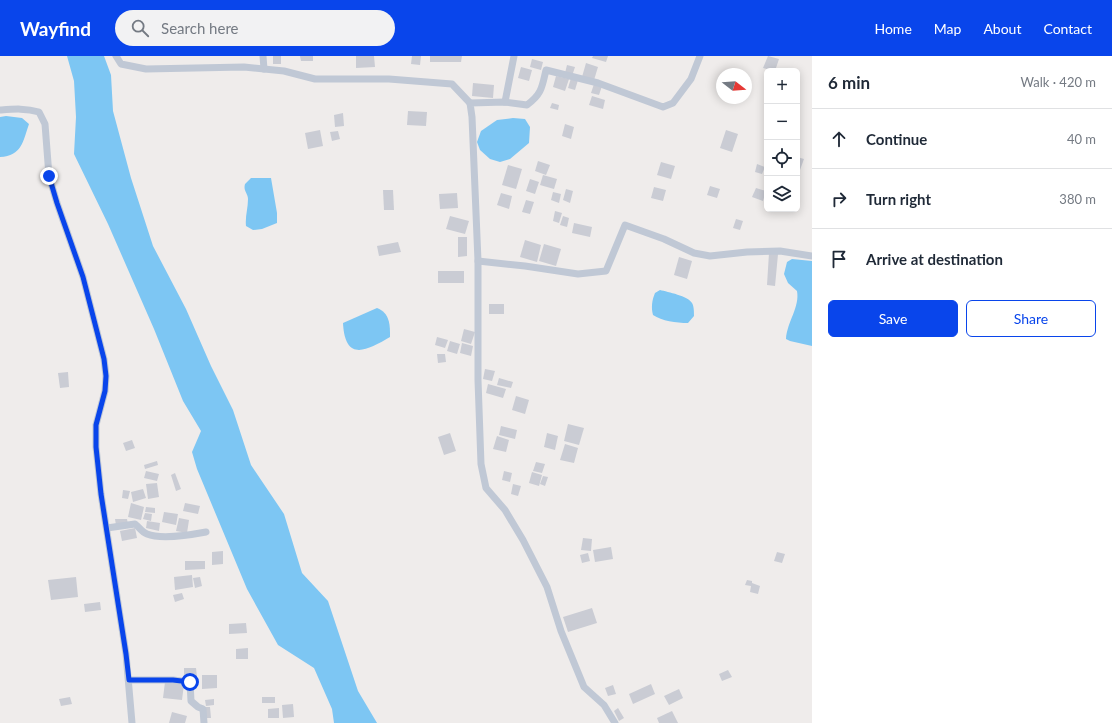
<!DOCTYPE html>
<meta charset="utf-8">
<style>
body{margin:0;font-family:Lato,sans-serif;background:#f2f2f3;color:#1f2937}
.controls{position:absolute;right:12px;top:12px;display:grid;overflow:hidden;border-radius:6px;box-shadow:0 2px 10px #0003}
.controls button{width:36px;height:36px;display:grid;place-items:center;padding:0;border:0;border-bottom:1px solid #e0e1e3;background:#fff;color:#1f2937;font:20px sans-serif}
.compass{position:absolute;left:716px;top:12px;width:36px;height:36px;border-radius:50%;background:#fff;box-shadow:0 2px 10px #0003;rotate:107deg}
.stop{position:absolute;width:12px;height:12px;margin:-9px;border:3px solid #0945eb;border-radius:50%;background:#fff}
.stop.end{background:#0945eb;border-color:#fff;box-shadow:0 1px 4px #0008}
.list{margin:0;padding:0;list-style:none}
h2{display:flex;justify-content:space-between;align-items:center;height:52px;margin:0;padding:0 16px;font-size:17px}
h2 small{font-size:13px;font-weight:400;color:#747a83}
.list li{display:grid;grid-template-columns:26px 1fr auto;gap:12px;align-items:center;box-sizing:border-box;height:60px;padding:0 16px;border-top:1px solid #e0e1e3}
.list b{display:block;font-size:15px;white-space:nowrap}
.list em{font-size:13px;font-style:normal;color:#747a83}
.actions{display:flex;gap:8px;padding:12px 16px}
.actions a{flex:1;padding:9px 0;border:1px solid #0945eb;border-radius:6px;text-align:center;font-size:14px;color:#0945eb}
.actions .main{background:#0945eb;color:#fff}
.icon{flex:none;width:22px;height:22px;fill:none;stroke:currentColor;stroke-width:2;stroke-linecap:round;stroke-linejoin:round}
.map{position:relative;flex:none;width:812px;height:667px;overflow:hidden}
header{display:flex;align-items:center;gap:24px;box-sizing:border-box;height:56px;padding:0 20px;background:#0945eb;color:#fff}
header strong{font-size:19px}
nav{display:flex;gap:22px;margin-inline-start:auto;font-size:14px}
.search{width:280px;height:36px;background:#f2f2f3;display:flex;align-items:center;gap:10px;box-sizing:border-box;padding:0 14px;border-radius:22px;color:#747a83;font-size:15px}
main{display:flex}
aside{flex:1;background:#fff}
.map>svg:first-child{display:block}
.water{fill:#7dc6f3}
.building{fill:#caccd4}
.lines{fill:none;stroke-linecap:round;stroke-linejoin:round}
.street{stroke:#c0c8d5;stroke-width:7}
.route{stroke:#0945eb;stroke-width:5}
</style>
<header>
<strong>Wayfind</strong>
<div class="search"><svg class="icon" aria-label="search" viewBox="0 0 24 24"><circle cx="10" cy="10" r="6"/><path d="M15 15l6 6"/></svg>Search here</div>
<nav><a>Home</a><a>Map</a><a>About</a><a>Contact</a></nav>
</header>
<main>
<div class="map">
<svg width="812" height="667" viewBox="0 0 812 667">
<rect width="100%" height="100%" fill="#efeceb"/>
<!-- water -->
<g class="water">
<polygon points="67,0 104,0 111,19 113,55 131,122 153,190 186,253 211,310 233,354 251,409 284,458 302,517 328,545 358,635 377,667 334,667 332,653 314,612 278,589 247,533 197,413 192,396 201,375 183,345 154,273 108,168 74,98 76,61 74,25"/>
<path d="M6,60L22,62L29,68C23,85 22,100 0,101V61Z"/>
<polygon points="513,62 525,63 530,71 529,87 510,103 500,106 490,103 480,94 477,86 481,75 497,64"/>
<path d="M251,122H271L277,157V167L262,173L253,174L246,170C245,160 248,153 248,143C248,137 243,135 245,128Z"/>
<path d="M792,203L812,205V290L790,285L786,283C787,266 800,251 797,235L788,227L784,218L787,206Z"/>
<path d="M660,234C668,236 688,240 692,247C694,250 694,256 694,260L688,267C676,267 662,265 653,259C651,251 652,244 655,237Z"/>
<path d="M377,252C390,257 390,269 390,281C366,295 345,306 343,267Z"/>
</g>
<!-- building -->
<g class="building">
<rect x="273" y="0" width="8" height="8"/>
<polygon points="300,0 313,0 313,5 301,5"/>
<polygon points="356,0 374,0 375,11 356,12"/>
<polygon points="412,0 421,0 420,9 411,8"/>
<polygon points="430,0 462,0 461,6 430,6"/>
<polygon points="593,0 608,0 606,6 592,2"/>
<polygon points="768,0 779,3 775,15 763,12"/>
<polygon points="532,3 543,6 541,14 530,11"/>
<polygon points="586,7 598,11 594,24 582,21"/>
<polygon points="567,9 575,11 572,20 565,17"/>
<polygon points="521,11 532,14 529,25 518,22"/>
<polygon points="556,20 569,23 565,35 553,31"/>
<polygon points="571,22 578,24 575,34 568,32"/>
<polygon points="473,27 494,29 493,42 472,40"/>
<polygon points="594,28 602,30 599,39 591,37"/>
<polygon points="592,40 605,44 603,53 589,49"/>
<polygon points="552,47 559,49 558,54 550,52"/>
<polygon points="408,55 427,56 426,70 407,69"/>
<polygon points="343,57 344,70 335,71 334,59"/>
<polygon points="565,68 574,71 571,83 562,80"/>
<polygon points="320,74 323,90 308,93 305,77"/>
<polygon points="726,74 738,78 732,96 720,92"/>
<polygon points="338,75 340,83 332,85 330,76"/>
<polygon points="797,101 804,103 800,114 797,113"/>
<polygon points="538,105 550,109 546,119 535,115"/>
<polygon points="661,106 675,110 671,123 657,119"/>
<polygon points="757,108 765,111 762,118 755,116"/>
<polygon points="508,109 522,113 516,133 502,129"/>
<polygon points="543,119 557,123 554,133 540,129"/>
<polygon points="530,123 539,126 535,138 526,135"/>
<polygon points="710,130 720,133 717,142 707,139"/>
<polygon points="654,131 666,134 663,145 651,142"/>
<polygon points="756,132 766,135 763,145 752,141"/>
<polygon points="566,133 573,135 570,147 563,144"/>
<polygon points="383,134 393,134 394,154 384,154"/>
<polygon points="553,136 561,138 559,147 551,144"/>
<polygon points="457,137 458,152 440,153 439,138"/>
<polygon points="501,137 512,140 509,153 497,149"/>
<polygon points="526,144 534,146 530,158 522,156"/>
<polygon points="555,155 562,157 559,167 553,165"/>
<polygon points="450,160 469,165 465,178 446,173"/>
<polygon points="563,160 569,162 567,171 560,169"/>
<polygon points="736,163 743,165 740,174 733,172"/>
<polygon points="574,167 592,171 590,181 572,177"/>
<polygon points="458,181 467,181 467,200 458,201"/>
<polygon points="525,184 541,189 537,206 520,201"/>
<polygon points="398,186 401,196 379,200 377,190"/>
<polygon points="544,188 561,193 556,210 539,205"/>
<polygon points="769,197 778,198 775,230 767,229"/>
<polygon points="679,201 692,205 687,223 674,219"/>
<rect x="438" y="215" width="26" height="12"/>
<rect x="489" y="248" width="15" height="10"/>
<polygon points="464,273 475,276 471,288 461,285"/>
<polygon points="437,281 448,284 445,292 435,289"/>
<polygon points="450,285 460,288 457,298 447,295"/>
<polygon points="462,287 473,290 471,300 460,297"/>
<polygon points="437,298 445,298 446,306 438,307"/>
<polygon points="485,313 495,315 492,325 483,323"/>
<polygon points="68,316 69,331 60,332 58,317"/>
<polygon points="499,322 513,326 511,332 497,329"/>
<polygon points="488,328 506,333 503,342 486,337"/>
<polygon points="516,340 529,344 525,358 512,354"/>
<polygon points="568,368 584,372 579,389 564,385"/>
<polygon points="501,370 517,374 515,383 499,379"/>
<polygon points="450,377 456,395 444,399 438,381"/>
<polygon points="547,377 558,380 555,394 544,391"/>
<polygon points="497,380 509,384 506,396 493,393"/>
<polygon points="132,384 135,392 126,395 123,387"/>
<polygon points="565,388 578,392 574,407 560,404"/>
<polygon points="157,405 158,409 145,413 144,409"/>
<polygon points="536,406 545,408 542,417 533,415"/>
<polygon points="146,415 159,418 157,425 144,422"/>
<polygon points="504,415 512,417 510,426 502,424"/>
<polygon points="532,416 542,419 539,430 529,427"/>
<polygon points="175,417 181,433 176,435 171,419"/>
<polygon points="543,420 548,421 545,430 540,428"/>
<polygon points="157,427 159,441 148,443 146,428"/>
<polygon points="513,428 521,430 518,440 511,438"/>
<polygon points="143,433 146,442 133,446 131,436"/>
<polygon points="123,434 130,435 128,443 122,442"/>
<polygon points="131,447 144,451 141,464 128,461"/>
<polygon points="185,447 200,450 198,458 183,455"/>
<polygon points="146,451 155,452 155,457 145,456"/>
<polygon points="164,456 178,458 176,469 162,466"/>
<polygon points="145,457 152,458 151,465 143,463"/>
<polygon points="179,462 189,464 187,477 176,475"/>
<polygon points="115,463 127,463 128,468 116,469"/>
<polygon points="147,465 160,467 159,475 146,472"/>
<polygon points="135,472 137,482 122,485 120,475"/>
<polygon points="583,482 592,483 591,495 581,494"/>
<polygon points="611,491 613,503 595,506 593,494"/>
<polygon points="223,495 223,508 212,509 212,496"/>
<polygon points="777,496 785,498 782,507 774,505"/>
<polygon points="588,497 590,505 582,507 580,499"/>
<polygon points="185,505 205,505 205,513 185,514"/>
<polygon points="192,519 193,531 175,534 174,521"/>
<polygon points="76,521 78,541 51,544 48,524"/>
<polygon points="200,521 202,530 195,532 193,522"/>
<polygon points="747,524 752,525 752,527 760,530 758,538 750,536 751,530 745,529"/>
<polygon points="182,537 184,543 175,546 173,539"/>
<polygon points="100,546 101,554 85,556 84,548"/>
<polygon points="592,552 597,567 568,576 563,561"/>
<polygon points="246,567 247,577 229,578 229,568"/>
<polygon points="248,592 248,603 236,603 236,593"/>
<polygon points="184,612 196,612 197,621 184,621"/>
<polygon points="728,614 732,621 722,625 719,618"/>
<polygon points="202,619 217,619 217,632 202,633"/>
<polygon points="165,626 184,628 182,644 163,642"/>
<polygon points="651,628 655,638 633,648 629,638"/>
<polygon points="613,629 616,638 608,640 605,632"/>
<polygon points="679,633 683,642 669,649 664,640"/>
<polygon points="70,641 72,648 61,650 59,643"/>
<rect x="262" y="641" width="13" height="6"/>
<polygon points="214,643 214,649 206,650 205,644"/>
<polygon points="293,648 294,661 283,662 282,649"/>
<polygon points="204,651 210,651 211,662 205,662"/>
<polygon points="279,652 279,662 268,662 268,653"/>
<polygon points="618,652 624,662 619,665 614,655"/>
<polygon points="672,655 678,667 659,667 657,662"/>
<polygon points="172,656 187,660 185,667 169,667"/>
</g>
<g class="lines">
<!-- street -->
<g class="street">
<polyline points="116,0 121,8 146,13 244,11 284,15 315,23 389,23 452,28 470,47"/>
<polyline points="263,0 264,13"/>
<polyline points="505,46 514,0"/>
<path d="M0,54C14,53 26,52 39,56L45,68L49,120L57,147L83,221L104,303L106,320L105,335L96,369V391L101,438L126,598L132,667"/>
<polyline points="478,205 525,210 578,218 606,215 625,169 664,183 694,197 710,200 747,196 780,195 812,200"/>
<path d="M107,472L135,468C139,471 142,476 147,478C162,484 190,479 206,476"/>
<polyline points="129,624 173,624 190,626 191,645 198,651 203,653 204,667"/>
<path d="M615,667L604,649L584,631L561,575L547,531L523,484L505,454L486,432L481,408L478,324V205L472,61L470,47L505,46L527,49C542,38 542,31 546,14L598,27L663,51L673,47L691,23L700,0"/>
</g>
</g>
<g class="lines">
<!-- route -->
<polyline class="route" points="49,120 57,147 83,221 104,303 106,320 105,335 96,369 96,391 101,438 126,598 129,624 173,624 190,626"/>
</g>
</svg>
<div class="controls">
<button>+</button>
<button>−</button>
<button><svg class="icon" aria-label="locate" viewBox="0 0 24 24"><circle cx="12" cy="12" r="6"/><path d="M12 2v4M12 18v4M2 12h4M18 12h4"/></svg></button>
<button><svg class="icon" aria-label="layers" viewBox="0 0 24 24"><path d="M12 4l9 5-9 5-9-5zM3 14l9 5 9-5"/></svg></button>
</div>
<svg class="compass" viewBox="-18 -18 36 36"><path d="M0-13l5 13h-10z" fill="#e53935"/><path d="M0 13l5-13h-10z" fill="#747a83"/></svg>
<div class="stop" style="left:190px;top:626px"></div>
<div class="stop end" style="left:49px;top:120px"></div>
</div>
<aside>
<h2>6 min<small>Walk · 420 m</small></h2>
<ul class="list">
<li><svg class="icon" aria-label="ahead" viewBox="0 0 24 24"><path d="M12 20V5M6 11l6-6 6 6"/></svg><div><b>Continue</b></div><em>40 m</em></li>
<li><svg class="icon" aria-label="right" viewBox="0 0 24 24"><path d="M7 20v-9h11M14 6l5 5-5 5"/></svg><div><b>Turn right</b></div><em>380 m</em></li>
<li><svg class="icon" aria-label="arrive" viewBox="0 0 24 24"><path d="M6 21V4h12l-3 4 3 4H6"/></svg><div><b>Arrive at destination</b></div></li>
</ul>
<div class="actions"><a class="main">Save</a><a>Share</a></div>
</aside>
</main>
